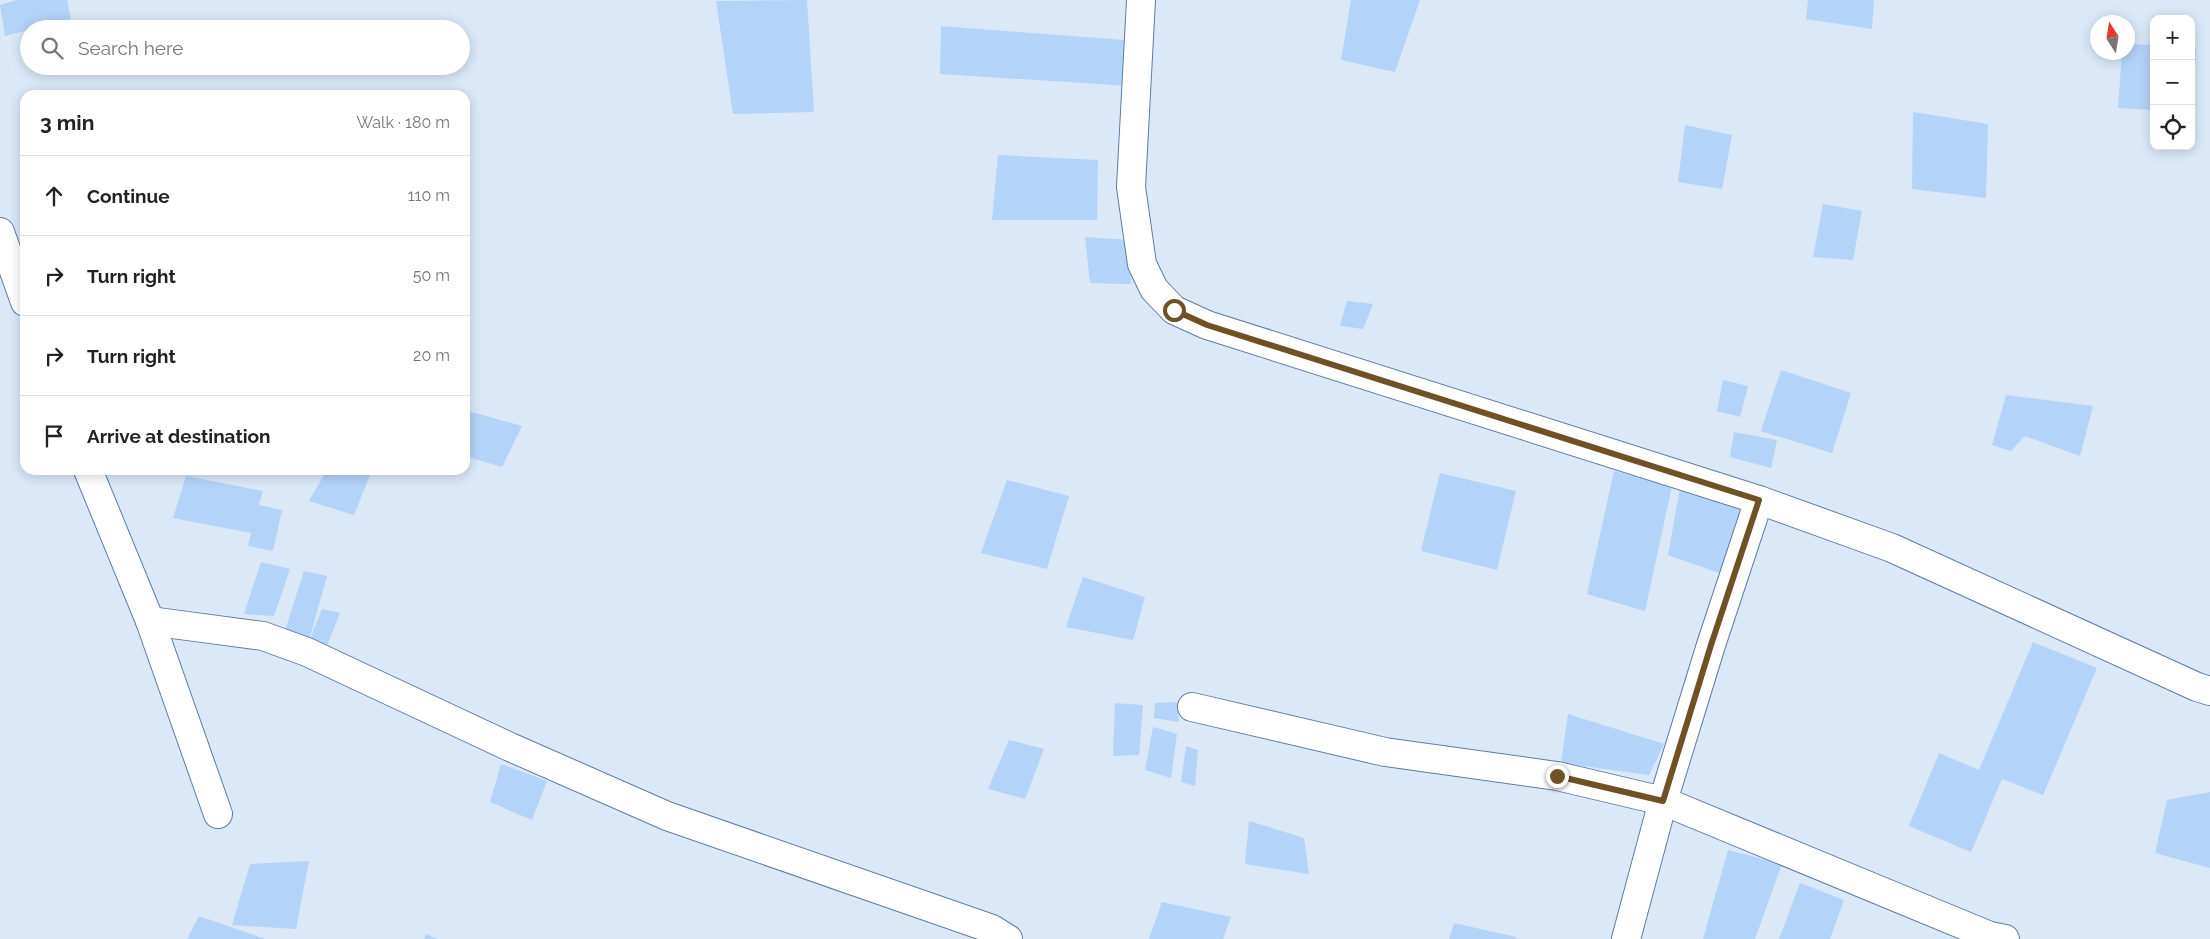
<!DOCTYPE html>
<meta charset="utf-8">
<style>
body{margin:0;font-family:Raleway,sans-serif;background:#f6f6f6;color:#222}
.controls{position:absolute;right:15px;top:15px;display:grid;overflow:hidden;border-radius:10px;box-shadow:0 2px 12px #0003}
.controls button{width:45px;height:45px;display:grid;place-items:center;padding:0;border:0;border-bottom:1px solid #e0e0e0;background:#fff;color:#222;font:25px sans-serif}
.compass{position:absolute;left:2090px;top:15px;width:45px;height:45px;border-radius:50%;background:#fff;box-shadow:0 2px 12px #0003;rotate:348deg}
.stop{position:absolute;width:15px;height:15px;margin:-11px;border:4px solid #6f5125;border-radius:50%;background:#fff}
.stop.end{background:#6f5125;border-color:#fff;box-shadow:0 1px 5px #0008}
.list{margin:0;padding:0;list-style:none}
h2{display:flex;justify-content:space-between;align-items:center;height:65px;margin:0;padding:0 20px;font-size:21px}
h2 small{font-size:16px;font-weight:400;color:#767676}
.list li{display:grid;grid-template-columns:32px 1fr auto;gap:15px;align-items:center;box-sizing:border-box;height:80px;padding:0 20px;border-top:1px solid #e0e0e0}
.list b{display:block;font-size:19px;white-space:nowrap}
.list em{font-size:16px;font-style:normal;color:#767676}
.icon{flex:none;width:28px;height:28px;fill:none;stroke:currentColor;stroke-width:2;stroke-linecap:round;stroke-linejoin:round}
.map{position:relative;flex:none;width:2210px;height:939px;overflow:hidden}
.search{position:absolute;background:#fff;box-shadow:0 2px 12px #0003;left:20px;top:20px;width:450px;height:55px;display:flex;align-items:center;gap:12px;box-sizing:border-box;padding:0 18px;border-radius:28px;color:#767676;font-size:19px}
.panel{position:absolute;background:#fff;box-shadow:0 2px 12px #0003;left:20px;top:90px;width:450px;height:385px;border-radius:15px}
.map>svg:first-child{display:block}
.building{fill:#b4d3f8}
.lines{fill:none;stroke-linecap:round;stroke-linejoin:round}
.minor-casing{stroke:#5e7ca2;stroke-width:30}
.minor{stroke:#fff;stroke-width:28}
.route{stroke:#6f5125;stroke-width:6}
</style>
<div class="map">
<svg width="2210" height="939" viewBox="0 0 2210 939">
<rect width="100%" height="100%" fill="#dae8f8"/>
<!-- building -->
<g class="building">
<polygon points="16,0 67,0 71,19 5,36 0,5"/>
<polygon points="807,0 814,112 733,114 716,1"/>
<polygon points="1351,0 1420,0 1395,72 1341,60"/>
<polygon points="1808,0 1874,0 1872,29 1806,19"/>
<polygon points="941,26 1137,41 1130,86 940,74"/>
<polygon points="2128,44 2154,45 2154,110 2118,108 2122,52 2128,52"/>
<polygon points="2191,47 2196,47 2193,107 2191,107"/>
<polygon points="224,66 267,66 268,68 225,75"/>
<polygon points="1913,112 1988,124 1986,198 1912,189"/>
<polygon points="1685,125 1732,135 1722,189 1678,182"/>
<polygon points="998,155 1098,160 1097,220 992,220"/>
<polygon points="1823,204 1862,211 1853,260 1813,257"/>
<polygon points="1085,237 1129,240 1131,284 1090,283"/>
<polygon points="1347,301 1373,304 1363,329 1340,326"/>
<polygon points="1781,370 1851,393 1832,453 1761,431"/>
<polygon points="1723,380 1748,386 1740,417 1717,411"/>
<polygon points="2006,395 2093,406 2080,456 2025,436 2011,451 1992,445"/>
<polygon points="465,410 522,426 502,467 465,456"/>
<polygon points="1734,432 1777,440 1771,468 1730,457"/>
<polygon points="327,470 372,470 354,515 309,501"/>
<polygon points="1614,471 1672,486 1645,611 1587,594"/>
<polygon points="1440,473 1516,491 1497,570 1421,551"/>
<polygon points="186,476 263,491 259,505 282,510 273,551 248,546 251,533 173,518"/>
<polygon points="1007,480 1069,496 1047,569 981,553"/>
<polygon points="1680,488 1743,511 1722,574 1668,555"/>
<polygon points="261,562 290,569 274,616 244,614"/>
<polygon points="304,571 327,576 308,644 322,609 340,613 325,651 284,634"/>
<polygon points="1083,577 1145,597 1133,640 1066,627"/>
<polygon points="2033,642 2097,668 2043,795 2002,779 1971,852 1909,826 1939,753 1979,770"/>
<polygon points="1177,702 1179,722 1154,718 1155,703"/>
<polygon points="1115,703 1143,705 1139,755 1113,756"/>
<polygon points="1568,714 1664,744 1649,775 1561,763"/>
<polygon points="1153,727 1177,734 1171,778 1145,770"/>
<polygon points="1009,740 1044,749 1025,799 988,789"/>
<polygon points="1186,746 1198,750 1195,786 1181,782"/>
<polygon points="501,764 547,781 532,820 490,802"/>
<polygon points="2210,792 2210,868 2155,853 2167,800"/>
<polygon points="1249,821 1304,838 1309,874 1245,864"/>
<polygon points="1728,850 1782,864 1755,939 1703,939"/>
<polygon points="309,861 296,929 232,925 250,864"/>
<polygon points="1800,883 1844,900 1830,939 1779,939"/>
<polygon points="1162,902 1231,917 1223,939 1149,939"/>
<polygon points="199,916 265,939 187,939"/>
<polygon points="1454,923 1516,937 1516,939 1449,939"/>
<polygon points="426,934 438,939 424,939"/>
</g>
<g class="lines">
<!-- minor casing -->
<g class="minor-casing">
<g id="minor">
<polyline points="1141,0 1131,187 1142,264 1154,289 1174,310 1207,325 1759,500 1892,548 2197,687 2210,691"/>
<polyline points="0,232 25,302"/>
<polyline points="88,470 150,621 218,814"/>
<polyline points="150,621 263,636 307,652 510,747 667,816 992,929 1008,939"/>
<polyline points="1192,707 1385,752 1557,776 1663,801 1990,936 2005,939"/>
<polyline points="1626,939 1663,801 1711,645 1759,500"/>
</g>
</g>
<!-- minor -->
<use href="#minor" class="minor"/>
</g>
<g class="lines">
<!-- route -->
<polyline class="route" points="1174,310 1207,325 1759,500 1711,645 1663,801 1557,776"/>
</g>
</svg>
<div class="controls">
<button>+</button>
<button>−</button>
<button><svg class="icon" aria-label="locate" viewBox="0 0 24 24"><circle cx="12" cy="12" r="6"/><path d="M12 2v4M12 18v4M2 12h4M18 12h4"/></svg></button>
</div>
<svg class="compass" viewBox="-18 -18 36 36"><path d="M0-13l5 13h-10z" fill="#e53935"/><path d="M0 13l5-13h-10z" fill="#767676"/></svg>
<div class="stop" style="left:1174px;top:310px"></div>
<div class="stop end" style="left:1557px;top:776px"></div>
<div class="search"><svg class="icon" aria-label="search" viewBox="0 0 24 24"><circle cx="10" cy="10" r="6"/><path d="M15 15l6 6"/></svg>Search here</div>
<section class="panel">
<h2>3 min<small>Walk · 180 m</small></h2>
<ul class="list">
<li><svg class="icon" aria-label="ahead" viewBox="0 0 24 24"><path d="M12 20V5M6 11l6-6 6 6"/></svg><div><b>Continue</b></div><em>110 m</em></li>
<li><svg class="icon" aria-label="right" viewBox="0 0 24 24"><path d="M7 20v-9h11M14 6l5 5-5 5"/></svg><div><b>Turn right</b></div><em>50 m</em></li>
<li><svg class="icon" aria-label="right" viewBox="0 0 24 24"><path d="M7 20v-9h11M14 6l5 5-5 5"/></svg><div><b>Turn right</b></div><em>20 m</em></li>
<li><svg class="icon" aria-label="arrive" viewBox="0 0 24 24"><path d="M6 21V4h12l-3 4 3 4H6"/></svg><div><b>Arrive at destination</b></div></li>
</ul>
</section>
</div>
